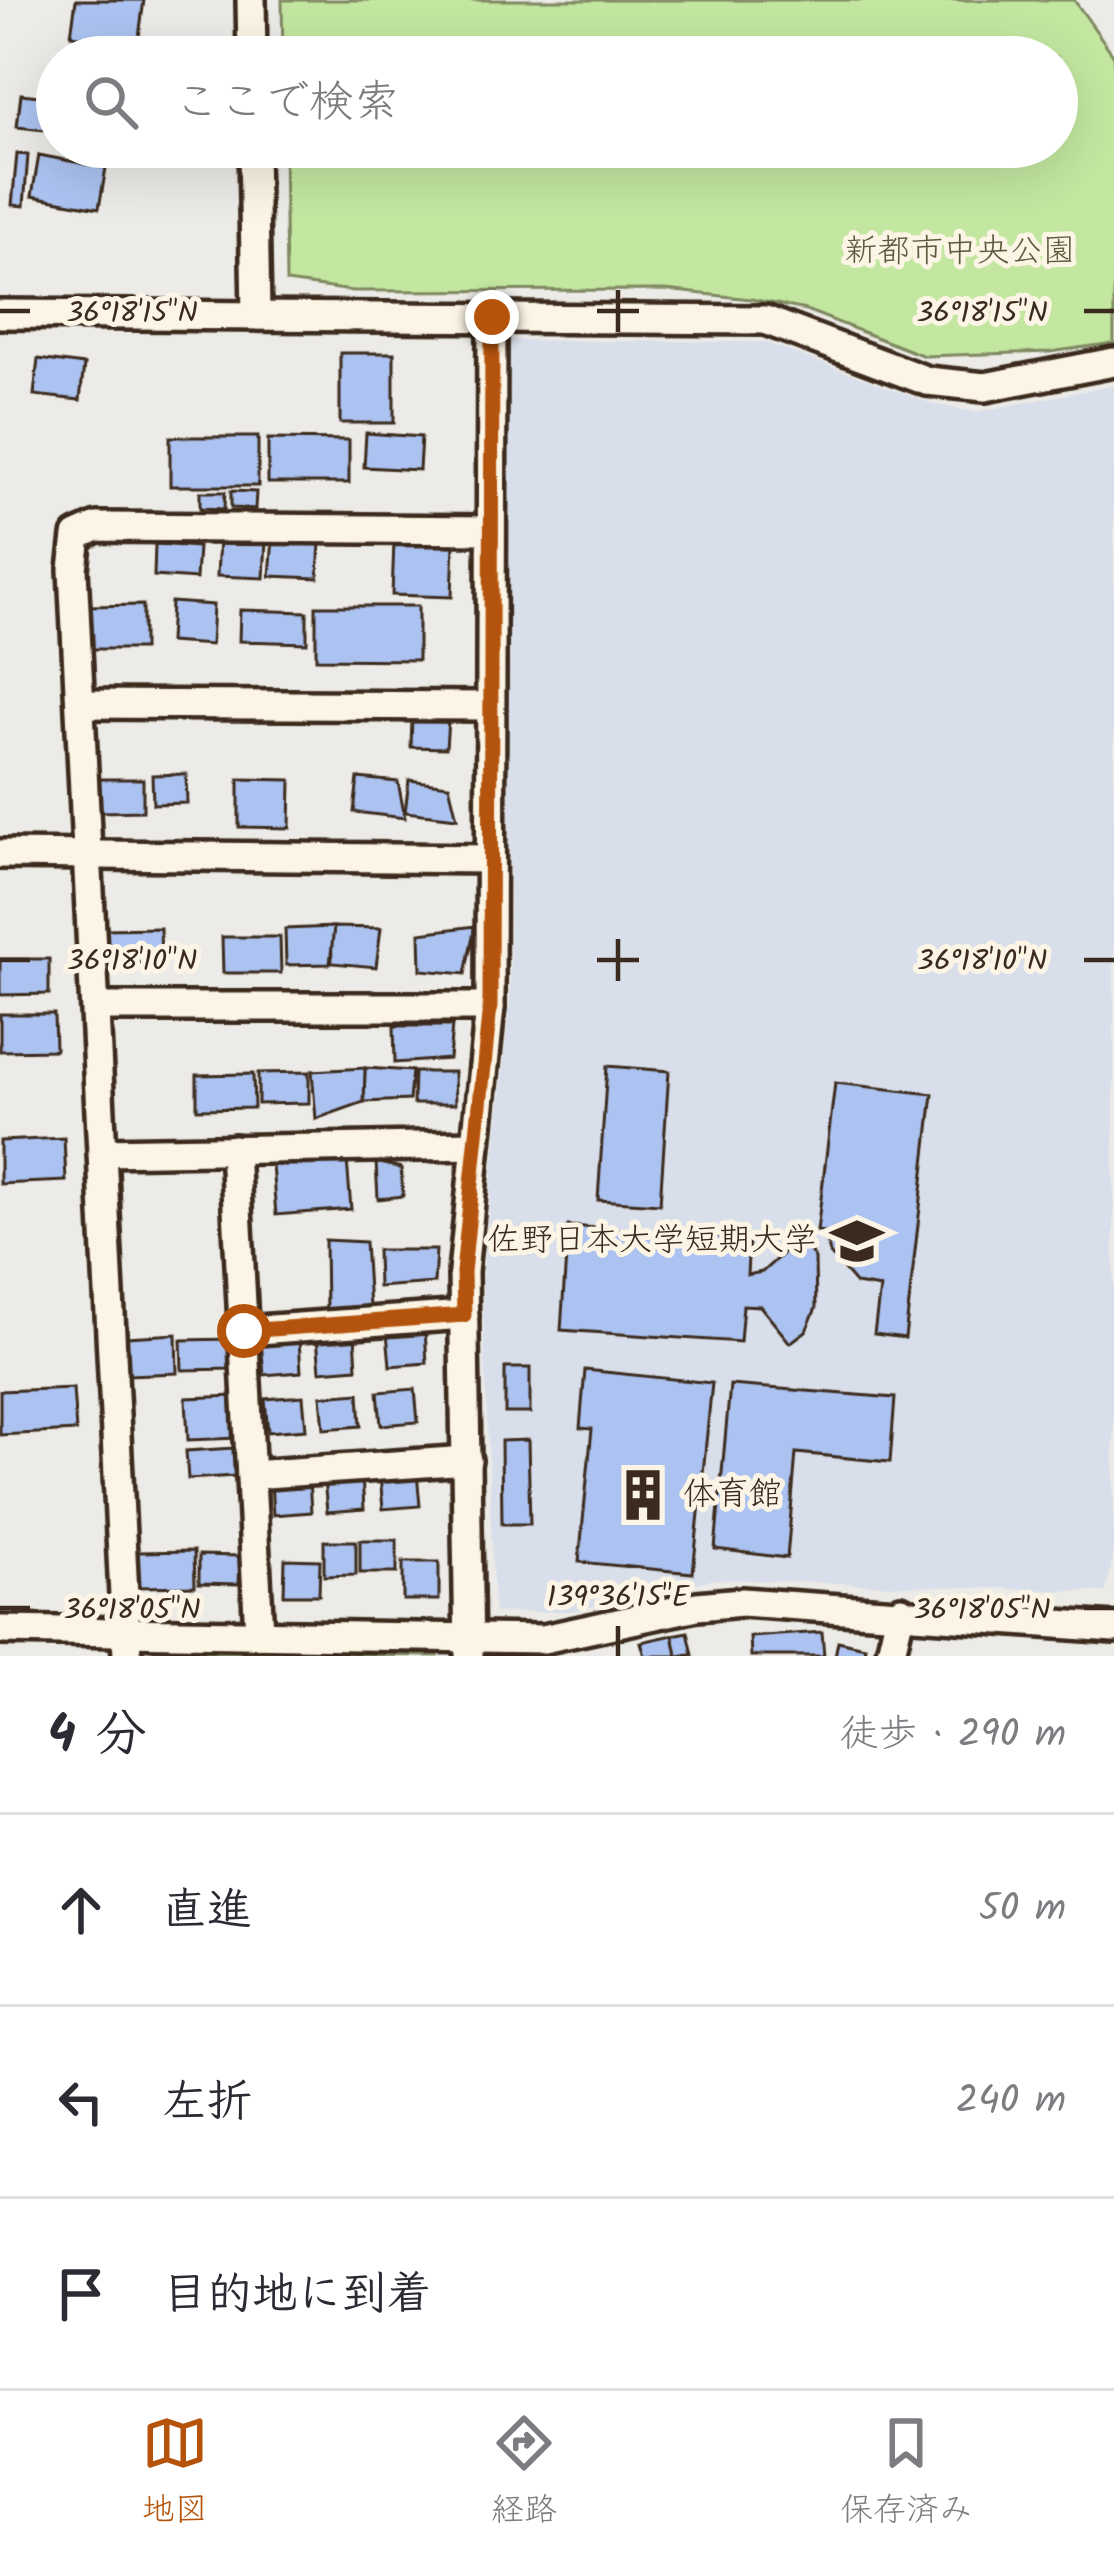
<!DOCTYPE html>
<html lang="ja">
<meta charset="utf-8">
<style>
body{margin:0;font-family:Kalam,"Klee One",sans-serif;background:#f7f7f7;color:#2b2b33}
.stop{position:absolute;width:36px;height:36px;margin:-27px;border:9px solid #b45309;border-radius:50%;background:#fff}
.stop.end{background:#b45309;border-color:#fff;box-shadow:0 3px 12px #0008}
.list{margin:0;padding:0;list-style:none}
h2{display:flex;justify-content:space-between;align-items:center;height:156px;margin:0;padding:0 48px;font-size:51px}
h2 small{font-size:39px;font-weight:400;color:#7c7c81}
.list li{display:grid;grid-template-columns:78px 1fr auto;gap:36px;align-items:center;box-sizing:border-box;height:192px;padding:0 48px;border-top:3px solid #e1e1e2}
.list b{display:block;font-size:45px;white-space:nowrap}
.list em{font-size:39px;font-style:normal;color:#7c7c81}
.icon{flex:none;width:66px;height:66px;fill:none;stroke:currentColor;stroke-width:2;stroke-linecap:round;stroke-linejoin:round}
.map{position:relative;flex:none;width:1114px;height:1656px;overflow:hidden}
.search{position:absolute;background:#fff;box-shadow:0 12px 48px #0002;left:36px;right:36px;top:36px;height:132px;display:flex;align-items:center;gap:30px;box-sizing:border-box;padding:0 42px;border-radius:66px;color:#7c7c81;font-size:45px}
.sheet{height:732px;background:#fff}
nav{display:flex;justify-content:space-around;align-items:center;box-sizing:border-box;height:168px;border-top:3px solid #e1e1e2;background:#fff;font-size:33px;color:#7c7c81}
nav a{display:grid;justify-items:center;gap:6px}
nav .on{color:#b45309}
.map>svg:first-child{display:block}
.built{fill:#d9dfea}
.green{fill:#c3e7a1;stroke:#7f8860;stroke-width:3}
.building{fill:#acc3f1;stroke:#3b2a1e;stroke-width:3}
.lines{fill:none;stroke-linecap:round;stroke-linejoin:round}
.minor-casing{stroke:#3b2a1e;stroke-width:36}
.minor{stroke:#fcf5e5;stroke-width:27}
.route{stroke:#b45309;stroke-width:15}
.ticks{fill:none;stroke:#3b2a1e;stroke-width:4.5}
.labels{text-anchor:middle;dominant-baseline:central;stroke-width:10;stroke-linejoin:round;paint-order:stroke}
.park-label{font-size:33px;fill:#5d593f;stroke:#fcf5e5}
.poi-label{font-size:33px;fill:#3b2a1e;stroke:#fcf5e5;text-anchor:end}
.ticks-label{font-size:30px;text-anchor:middle;fill:#3b2a1e;stroke:#fcf5e5;stroke-width:10;stroke-linejoin:round;paint-order:stroke}
</style>
<div class="map">
<svg width="1114" height="1656" viewBox="0 0 1114 1656">
<rect width="100%" height="100%" fill="#ecebe7"/>
<filter id="ink" filterUnits="userSpaceOnUse"><feTurbulence type="fractalNoise" baseFrequency=".00833" numOctaves="2"/><feDisplacementMap in="SourceGraphic" scale="24" xChannelSelector="R" yChannelSelector="G"/><feConvolveMatrix kernelMatrix="1 2 1 2 8 2 1 2 1" color-interpolation-filters="sRGB"/></filter>
<g filter="url(#ink)">
<!-- built -->
<polygon class="built" points="507,340 764,342 936,405 976,412 1114,385 1114,1552 1106,1592 715,1579 573,1611 494,1613 482,1278 510,1000"/>
<!-- green -->
<g class="green">
<polygon points="282,0 1074,0 1114,56 1114,343 1050,352 924,356 806,310 751,299 666,290 352,291 286,282 284,147 1057,147 1057,57 283,57"/>
<polygon points="439,1648 438,1656 149,1653"/>
</g>
<!-- building -->
<g class="building">
<polygon points="76,0 144,0 138,44 71,35"/>
<polygon points="21,94 49,97 45,130 17,127"/>
<polygon points="17,154 28,155 24,206 12,205"/>
<polygon points="39,155 106,168 99,208 32,196"/>
<rect x="340" y="353" width="54" height="70"/>
<polygon points="38,359 84,365 80,400 34,395"/>
<polygon points="366,433 421,437 419,470 364,467"/>
<rect x="170" y="437" width="88" height="49"/>
<polygon points="268,439 349,440 349,483 268,483"/>
<polygon points="231,491 256,492 255,509 231,508"/>
<polygon points="200,492 225,492 224,509 200,508"/>
<polygon points="219,538 266,541 264,578 217,576"/>
<polygon points="273,538 320,541 318,578 270,576"/>
<polygon points="394,541 454,543 452,597 392,595"/>
<polygon points="155,544 198,547 196,579 154,576"/>
<polygon points="171,602 213,605 211,645 169,642"/>
<polygon points="143,605 143,649 87,649 86,606"/>
<polygon points="316,606 418,606 418,660 316,659"/>
<polygon points="240,610 307,612 307,643 239,641"/>
<polygon points="412,717 448,719 446,748 411,747"/>
<polygon points="186,774 187,803 153,804 152,775"/>
<polygon points="358,778 398,782 405,818 354,812"/>
<polygon points="99,779 143,779 143,811 100,812"/>
<polygon points="239,779 291,780 290,828 239,827"/>
<polygon points="409,780 449,785 457,818 405,812"/>
<polygon points="475,926 465,974 421,970 420,933"/>
<polygon points="331,927 381,928 376,967 332,963"/>
<polygon points="334,927 330,964 286,965 285,929"/>
<polygon points="160,928 161,963 104,964 104,929"/>
<polygon points="222,937 280,937 281,973 223,973"/>
<polygon points="0,959 49,959 49,994 0,995"/>
<polygon points="0,1014 54,1014 55,1050 0,1051"/>
<polygon points="394,1026 452,1026 449,1059 395,1063"/>
<polygon points="607,1066 669,1071 660,1204 598,1200"/>
<polygon points="365,1068 412,1071 409,1100 364,1102"/>
<polygon points="365,1068 364,1102 316,1119 312,1071"/>
<polygon points="309,1072 309,1103 258,1104 258,1073"/>
<polygon points="414,1072 454,1072 455,1104 413,1104"/>
<polygon points="253,1074 254,1108 197,1109 197,1075"/>
<polygon points="835,1083 933,1094 905,1338 874,1334 880,1288 856,1284 830,1254 825,1232 817,1231"/>
<polygon points="64,1138 66,1181 0,1184 0,1141"/>
<polygon points="347,1160 351,1209 276,1215 272,1165"/>
<polygon points="376,1162 401,1168 403,1196 378,1199"/>
<polygon points="568,1226 749,1238 747,1275 762,1272 801,1237 815,1259 816,1308 806,1331 790,1343 760,1306 743,1305 740,1342 561,1330"/>
<polygon points="325,1240 365,1242 369,1307 326,1313"/>
<polygon points="377,1250 436,1250 434,1283 378,1287"/>
<polygon points="425,1330 427,1363 390,1366 387,1333"/>
<polygon points="176,1334 177,1373 128,1375 126,1337"/>
<polygon points="355,1335 357,1368 320,1371 317,1338"/>
<polygon points="233,1339 233,1369 182,1370 181,1340"/>
<polygon points="299,1339 301,1372 264,1375 261,1341"/>
<rect x="505" y="1368" width="25" height="45"/>
<polygon points="585,1370 712,1383 693,1573 579,1562 592,1429 580,1428"/>
<polygon points="730,1385 895,1398 890,1462 796,1453 787,1558 715,1549"/>
<polygon points="73,1388 76,1431 0,1435 0,1391"/>
<polygon points="415,1389 418,1422 381,1425 378,1392"/>
<polygon points="359,1393 361,1426 324,1429 321,1396"/>
<polygon points="236,1396 239,1438 188,1440 186,1398"/>
<polygon points="303,1396 306,1429 268,1432 265,1399"/>
<polygon points="528,1440 530,1524 502,1524 501,1441"/>
<polygon points="234,1448 236,1476 188,1479 186,1451"/>
<polygon points="417,1473 420,1506 383,1509 380,1476"/>
<polygon points="362,1476 364,1509 327,1512 324,1479"/>
<polygon points="309,1479 311,1512 273,1515 271,1481"/>
<rect x="360" y="1540" width="37" height="33"/>
<polygon points="324,1541 356,1541 356,1575 324,1576"/>
<polygon points="194,1551 195,1586 138,1587 138,1552"/>
<polygon points="199,1555 240,1556 239,1584 199,1583"/>
<polygon points="285,1559 320,1560 319,1595 284,1595"/>
<rect x="403" y="1562" width="36" height="38"/>
<polygon points="688,1632 693,1655 677,1656 673,1635"/>
<polygon points="822,1632 824,1656 751,1656 750,1637"/>
<polygon points="673,1635 677,1656 645,1656 641,1642"/>
<polygon points="838,1641 865,1647 863,1656 835,1656"/>
</g>
<g class="lines">
<!-- minor casing -->
<g class="minor-casing">
<g id="minor">
<polyline points="251,0 252,57"/>
<polyline points="253,147 256,315"/>
<polyline points="0,314 765,320 927,381 985,387 1114,362"/>
<polyline points="80,704 488,706"/>
<polyline points="0,854 490,859"/>
<polyline points="97,1007 490,1007"/>
<polyline points="234,1149 259,1634"/>
<polyline points="104,1152 475,1145"/>
<polyline points="244,1331 464,1315"/>
<polyline points="251,1475 467,1460"/>
<polyline points="0,1630 543,1639 697,1606 742,1602 1114,1628"/>
<polyline points="127,1656 73,569 77,536 97,527 490,530"/>
<polyline points="469,1656 463,1272 490,1007 492,317"/>
<polyline points="890,1656 901,1610"/>
</g>
</g>
<!-- minor -->
<use href="#minor" class="minor"/>
</g>
</g>
<g class="lines" filter="url(#ink)">
<!-- route -->
<polyline class="route" points="244,1331 464,1315 463,1272 490,1006 492,317"/>
</g>
<!-- ticks -->
<path class="ticks" d="M618,290V332M0,311H30M597,311H639M1084,311H1114M618,939V981M0,960H30M597,960H639M1084,960H1114M0,1608H30M1084,1608H1114M618,1626V1656"/>
<!-- icons -->
<defs>
<g id="university-bare" transform="scale(4.14)"><path d="M0-5L7-2L0 1L-7-2ZM-4 1L0 2.5L4 1V4Q0 6-4 4Z" fill="#3b2a1e" stroke="#fcf5e5" stroke-width="2.5" paint-order="stroke"/></g>
<g id="building-bare" transform="scale(4.14)"><path d="M-4-6H4V6H1V3H-1V6H-4ZM-2.5-4.3h1.7v1.8h-1.7ZM.8-4.3h1.7v1.8H.8ZM-2.5-1h1.7V.8h-1.7ZM.8-1h1.7V.8H.8Z" fill="#3b2a1e" stroke="#fcf5e5" stroke-width="2.5" paint-order="stroke"/></g>
</defs>
<g fill-rule="evenodd">
<use href="#university-bare" x="857" y="1241"/>
<use href="#building-bare" x="643" y="1495"/>
</g>
<g class="labels">
<!-- park labels -->
<g class="park-label">
<text x="960" y="252">新都市中央公園</text>
</g>
<!-- poi labels -->
<g class="poi-label">
<text x="817" y="1241">佐野日本大学短期大学</text>
<text x="683" y="1495" text-anchor="start">体育館</text>
</g>
</g>
<g class="ticks-label">
<text x="132" y="322">36°18'15"N</text>
<text x="982" y="322">36°18'15"N</text>
<text x="132" y="970">36°18'10"N</text>
<text x="982" y="970">36°18'10"N</text>
<text x="618" y="1606">139°36'15"E</text>
<text x="132" y="1619">36°18'05"N</text>
<text x="982" y="1619">36°18'05"N</text>
</g>
</svg>
<div class="stop" style="left:244px;top:1331px"></div>
<div class="stop end" style="left:492px;top:317px"></div>
<div class="search"><svg class="icon" aria-label="search" viewBox="0 0 24 24"><circle cx="10" cy="10" r="6"/><path d="M15 15l6 6"/></svg>ここで検索</div>
</div>
<section class="sheet">
<h2>4 分<small>徒歩 · 290 m</small></h2>
<ul class="list">
<li><svg class="icon" aria-label="ahead" viewBox="0 0 24 24"><path d="M12 20V5M6 11l6-6 6 6"/></svg><div><b>直進</b></div><em>50 m</em></li>
<li><svg class="icon" aria-label="left" viewBox="0 0 24 24"><path d="M17 20v-9H6M10 6l-5 5 5 5"/></svg><div><b>左折</b></div><em>240 m</em></li>
<li><svg class="icon" aria-label="arrive" viewBox="0 0 24 24"><path d="M6 21V4h12l-3 4 3 4H6"/></svg><div><b>目的地に到着</b></div></li>
</ul>
</section>
<nav>
<a class="on"><svg class="icon" aria-label="map" viewBox="0 0 24 24"><path d="M3 6l6-2 6 2 6-2v14l-6 2-6-2-6 2zM9 4v14M15 6v14"/></svg>地図</a>
<a><svg class="icon" aria-label="directions" viewBox="0 0 24 24"><path d="M12 3l9 9-9 9-9-9zM9 14v-3h6M13 9l2 2-2 2"/></svg>経路</a>
<a><svg class="icon" aria-label="saved" viewBox="0 0 24 24"><path d="M7 4h10v16l-5-4-5 4z"/></svg>保存済み</a>
</nav>
